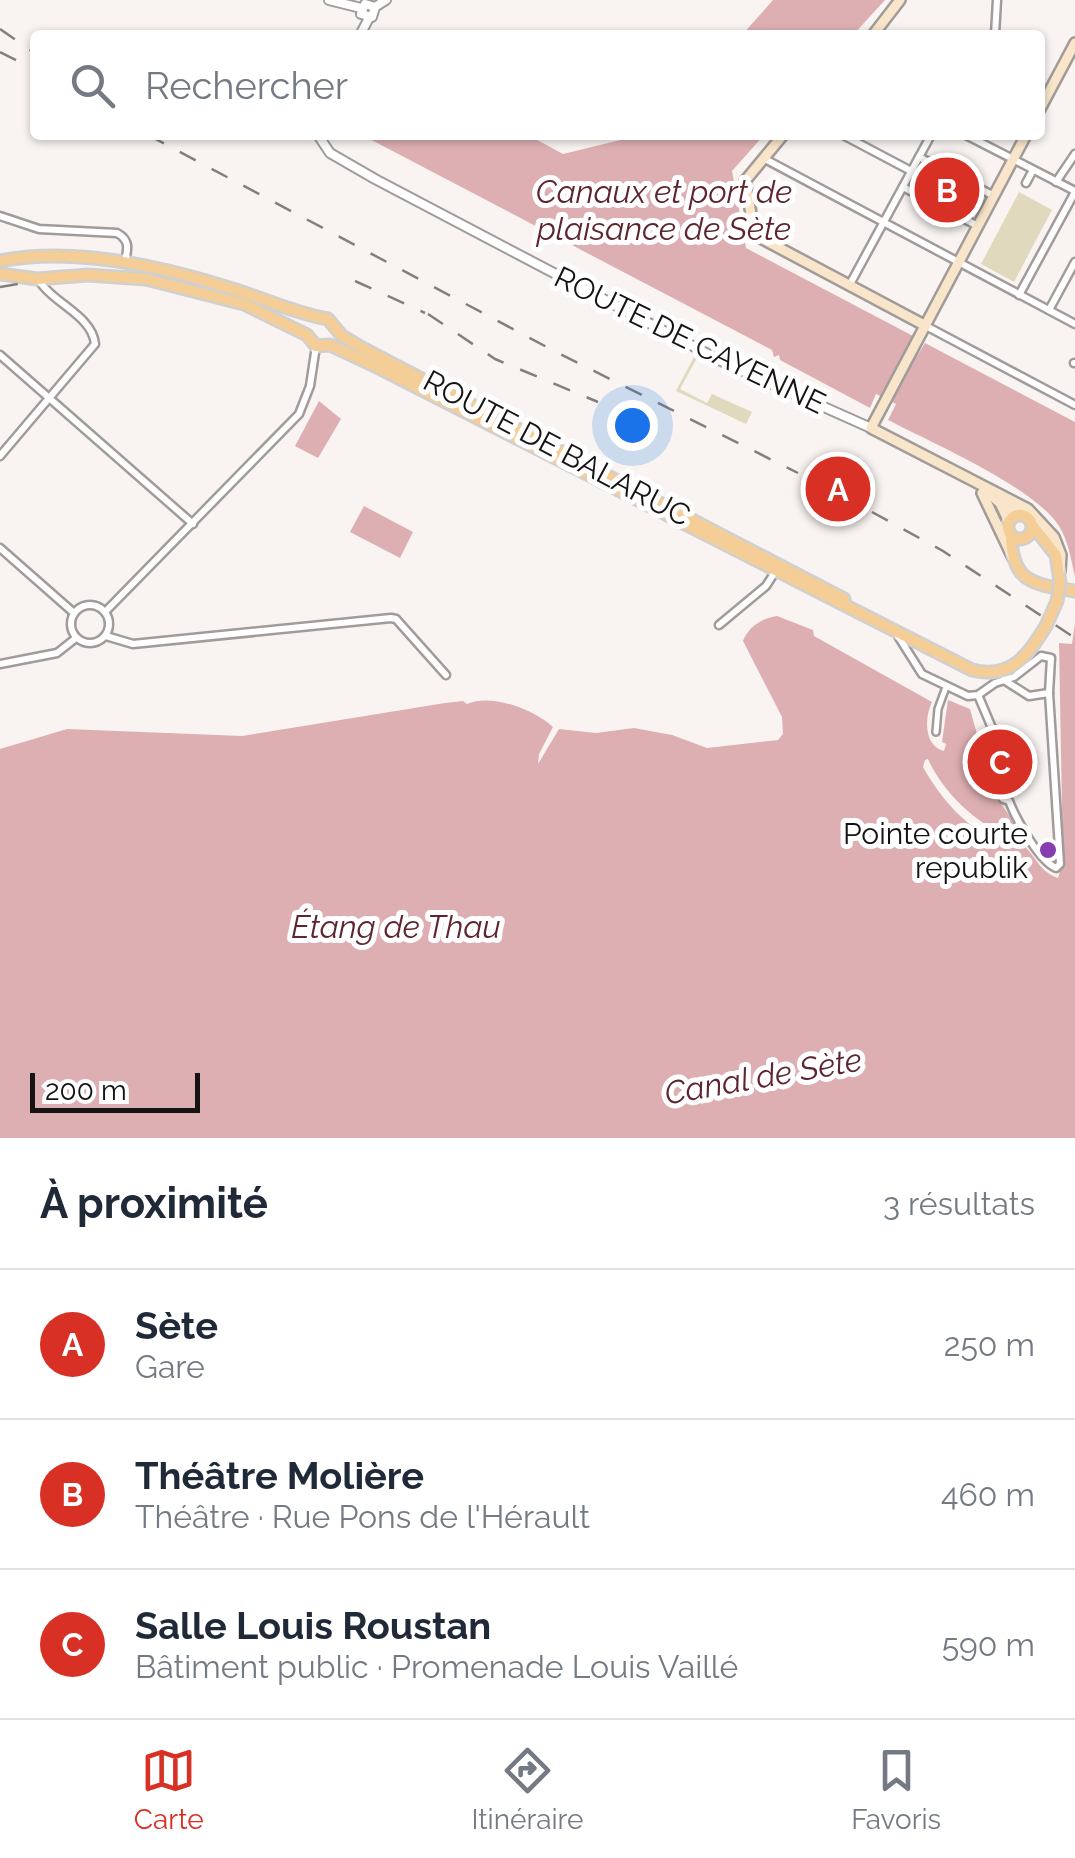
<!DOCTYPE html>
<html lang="fr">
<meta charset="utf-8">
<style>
body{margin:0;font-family:Raleway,sans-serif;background:#f6f6f7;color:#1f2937}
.scale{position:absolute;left:30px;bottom:25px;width:170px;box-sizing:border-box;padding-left:10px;border:5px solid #161413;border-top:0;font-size:28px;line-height:35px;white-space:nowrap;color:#161413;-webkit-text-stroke:8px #fff;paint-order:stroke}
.you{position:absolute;left:632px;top:425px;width:35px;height:35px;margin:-25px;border:8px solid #fff;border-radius:50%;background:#1a73e8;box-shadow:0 0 0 15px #1a73e833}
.badge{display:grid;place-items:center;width:65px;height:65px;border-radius:50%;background:#d93025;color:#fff;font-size:32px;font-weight:700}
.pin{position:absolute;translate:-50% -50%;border:5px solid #fff;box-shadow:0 2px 10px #0006}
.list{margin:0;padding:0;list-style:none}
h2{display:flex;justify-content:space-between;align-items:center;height:130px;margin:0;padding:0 40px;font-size:42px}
h2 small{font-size:32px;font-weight:400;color:#747a83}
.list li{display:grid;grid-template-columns:65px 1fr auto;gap:30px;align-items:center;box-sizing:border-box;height:150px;padding:0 40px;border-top:2px solid #e0e1e3}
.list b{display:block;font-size:38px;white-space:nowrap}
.list p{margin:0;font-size:32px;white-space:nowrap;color:#747a83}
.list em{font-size:32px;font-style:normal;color:#747a83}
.icon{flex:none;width:55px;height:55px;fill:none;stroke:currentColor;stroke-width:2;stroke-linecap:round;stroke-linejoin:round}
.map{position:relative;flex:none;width:1075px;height:1138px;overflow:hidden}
.search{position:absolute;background:#fff;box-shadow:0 2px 8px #0004;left:30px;right:30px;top:30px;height:110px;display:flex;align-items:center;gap:25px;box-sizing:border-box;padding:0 35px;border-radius:10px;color:#747a83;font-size:38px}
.sheet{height:580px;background:#fff}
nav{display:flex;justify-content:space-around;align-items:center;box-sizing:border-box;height:140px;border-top:2px solid #e0e1e3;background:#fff;font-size:28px;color:#747a83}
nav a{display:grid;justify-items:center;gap:5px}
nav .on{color:#d93025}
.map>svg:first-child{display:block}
.green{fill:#e0d9be}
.water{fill:#ddafb3;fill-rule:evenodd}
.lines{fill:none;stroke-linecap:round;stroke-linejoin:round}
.pedestrian-casing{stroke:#a19c9a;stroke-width:10}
.minor-casing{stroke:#a19c9a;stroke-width:11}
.tertiary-casing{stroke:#a19c9a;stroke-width:12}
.secondary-casing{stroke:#a19c9a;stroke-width:14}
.primary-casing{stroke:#d0d0d0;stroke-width:15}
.pedestrian{stroke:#fff;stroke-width:5}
.minor{stroke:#fff;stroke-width:6}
.tertiary{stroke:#fff;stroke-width:8}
.secondary{stroke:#f9e6ca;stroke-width:9}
.primary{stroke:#f4ce96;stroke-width:10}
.rail{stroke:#827f7d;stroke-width:2.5;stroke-dasharray:18 18;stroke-linecap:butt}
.primary-bridge-casing{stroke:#d0d0d0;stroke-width:15;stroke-linecap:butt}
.primary-bridge{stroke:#f4ce96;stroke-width:10}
.poi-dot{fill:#863daf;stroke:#fff;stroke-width:4}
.labels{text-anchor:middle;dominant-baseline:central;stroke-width:10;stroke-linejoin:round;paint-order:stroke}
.street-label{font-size:30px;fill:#161413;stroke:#fff}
.poi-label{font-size:30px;fill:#161413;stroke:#fff;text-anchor:end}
.water-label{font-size:32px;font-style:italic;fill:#5e252e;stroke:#fff}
</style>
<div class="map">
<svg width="1075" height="1138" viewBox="0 0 1075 1138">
<rect width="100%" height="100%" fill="#f9f4f1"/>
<!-- green -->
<g class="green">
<polygon points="1019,192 1052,210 1014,282 981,264"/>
<polygon points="695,355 706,362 697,358 680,389 707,403 712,394 752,412 746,424 676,391"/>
</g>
<!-- water -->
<g class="water">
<polygon points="773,0 885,0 853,35 742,35"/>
<path d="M362,135H528L563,154L641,135H764L732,171L746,248L913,336L906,350L917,356L925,343L1075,422V576C1071,561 1069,542 1059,526C1034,487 932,443 888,420L896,404L876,394L870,408L780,360L779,355L774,357L772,350Z"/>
<polygon points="319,401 341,419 318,458 295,446"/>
<polygon points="364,506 413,532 400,558 350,532"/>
<path d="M777,616L813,630L814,636L932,702C924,718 924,746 944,751L946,744L942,742L948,700L970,709L993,792L1016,825L1013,831L1014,839C1035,849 1036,871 1058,878L1063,862L1059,643L1072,644L1075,623V1138H0V749L67,729L242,736L445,703L463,701L467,704C491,693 533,709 553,727L539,754L538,764L559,729L596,733L634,728L672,735L707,748L778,740L783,734L782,717L743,641C748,627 762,618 777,616ZM928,759C941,789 975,824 1007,835V840C972,838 939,796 923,767L925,760Z"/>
</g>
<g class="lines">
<!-- pedestrian casing -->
<g class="pedestrian-casing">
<polyline id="pedestrian" points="936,732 938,709 946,687"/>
</g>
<!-- minor casing -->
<g class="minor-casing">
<g id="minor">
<polyline points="995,35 997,0"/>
<polyline points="843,135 911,171"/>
<polyline points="966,135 1075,191"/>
<polyline points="919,157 994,196"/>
<polyline points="763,158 1075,324"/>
<polyline points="1056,182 1075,154"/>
<polyline points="1026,183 1033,170"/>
<polyline points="903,187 978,226"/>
<path d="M0,216L39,229L117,233C130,240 128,249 125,261"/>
<polyline points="849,286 931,135"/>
<polyline points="1019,295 1075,192"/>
<polyline points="1049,310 1075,262"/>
<polyline points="926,326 1075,405"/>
<polyline points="0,355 193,524"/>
<polyline points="1074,363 1075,363"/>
<path d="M0,456L95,344C92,315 53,304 38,279"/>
<polyline points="0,548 74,613"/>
<circle cx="90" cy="624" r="19"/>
<polyline points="105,612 299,414 310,386 316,346"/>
<polyline points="719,625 766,586 775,572"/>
<polyline points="106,636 133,644 391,618 396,619 446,675"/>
<path d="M898,636L922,674L968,696L978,695L995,683L1014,677L1041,656L1051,658L1049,693L1060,864L1056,868C1039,861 1016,819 1009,801L1003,799L994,760L992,728L978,695"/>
<polyline points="0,664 57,653 76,638"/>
<polyline points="1004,680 1029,696 1049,693"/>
</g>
</g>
<!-- tertiary casing -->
<g class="tertiary-casing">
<g id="tertiary">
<polyline points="329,0 361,8"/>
<polyline points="375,7 372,17 361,14 365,4 375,7 386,0"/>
<polyline points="360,35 369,18"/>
<polyline points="318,135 330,153 375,179 725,363 871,428"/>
</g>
</g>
<!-- secondary casing -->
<g class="secondary-casing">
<g id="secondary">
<polyline points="873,35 900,0"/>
<polyline points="1040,109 1075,43"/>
<polyline points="783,135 745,181 755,235 926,326"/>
<polyline points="1026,135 871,428 1028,509 1054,537 1061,555 1060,571"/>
<polyline points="984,489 1000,503 1009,522"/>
<polyline points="982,493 1013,558"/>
<polyline points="1005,504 1018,515"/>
</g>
</g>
<!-- primary casing -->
<g class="primary-casing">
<g id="primary">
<path d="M0,261C72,247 156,265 226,287C261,297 293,313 328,319L342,336L362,348L844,599"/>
<path d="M0,274L37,279L88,275L146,279L244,304L307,335L316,346L330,345L377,367L972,670C1011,680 1027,656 1046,626"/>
<circle cx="1020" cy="527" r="12"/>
<polyline points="1032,525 1056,555 1060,582"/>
<path d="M1011,536C1012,584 1035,584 1075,591"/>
</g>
</g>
<!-- pedestrian -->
<use href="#pedestrian" class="pedestrian"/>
<!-- minor -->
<use href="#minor" class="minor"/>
<!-- tertiary -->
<use href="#tertiary" class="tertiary"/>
<!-- secondary -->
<use href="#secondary" class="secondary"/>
<!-- primary -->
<use href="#primary" class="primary"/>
<!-- rail -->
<g class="rail">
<polyline points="0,29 35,53"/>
<polyline points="0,52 35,70"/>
<polyline points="148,135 558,353 798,473"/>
<polyline points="355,281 425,313"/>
<polyline points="0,287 24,283"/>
<polyline points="428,314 495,359 598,402"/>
<polyline points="872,512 943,551 1075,638"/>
</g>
<!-- primary-bridge casing -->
<g class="primary-bridge-casing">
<polyline id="primary-bridge" points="1046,626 1057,601 1060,582"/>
</g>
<!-- primary-bridge -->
<use href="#primary-bridge" class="primary-bridge"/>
</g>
<!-- markers -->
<circle class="poi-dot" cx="1048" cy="850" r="10"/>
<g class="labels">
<!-- street labels -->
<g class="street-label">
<text transform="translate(690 340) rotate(26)">ROUTE DE CAYENNE</text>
<text transform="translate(557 448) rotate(28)">ROUTE DE BALARUC</text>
</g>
<!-- poi labels -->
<g class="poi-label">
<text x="1028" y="833">Pointe courte<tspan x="1028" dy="34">republik</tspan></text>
</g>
<!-- water labels -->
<g class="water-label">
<text x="664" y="191">Canaux et port de<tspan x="664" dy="37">plaisance de Sète</tspan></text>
<text x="396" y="926">Étang de Thau</text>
<text transform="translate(763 1076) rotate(-10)">Canal de Sète</text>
</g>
</g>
</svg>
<div class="scale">200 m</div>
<div class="you"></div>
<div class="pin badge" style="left:838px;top:489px">A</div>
<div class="pin badge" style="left:947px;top:190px">B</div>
<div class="pin badge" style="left:1000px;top:762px">C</div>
<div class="search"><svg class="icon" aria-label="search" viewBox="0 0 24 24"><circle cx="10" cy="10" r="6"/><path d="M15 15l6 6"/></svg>Rechercher</div>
</div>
<section class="sheet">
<h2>À proximité<small>3 résultats</small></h2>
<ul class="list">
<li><span class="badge">A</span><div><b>Sète</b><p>Gare</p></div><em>250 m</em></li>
<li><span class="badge">B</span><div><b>Théâtre Molière</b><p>Théâtre · Rue Pons de l'Hérault</p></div><em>460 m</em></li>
<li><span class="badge">C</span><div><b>Salle Louis Roustan</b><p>Bâtiment public · Promenade Louis Vaillé</p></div><em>590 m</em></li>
</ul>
</section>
<nav>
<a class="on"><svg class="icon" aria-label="map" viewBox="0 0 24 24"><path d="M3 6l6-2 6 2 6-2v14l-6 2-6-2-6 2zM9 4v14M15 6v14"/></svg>Carte</a>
<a><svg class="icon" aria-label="directions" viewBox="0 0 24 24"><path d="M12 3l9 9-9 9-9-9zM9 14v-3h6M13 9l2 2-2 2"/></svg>Itinéraire</a>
<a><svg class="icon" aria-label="saved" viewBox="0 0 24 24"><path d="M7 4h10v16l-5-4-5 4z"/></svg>Favoris</a>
</nav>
